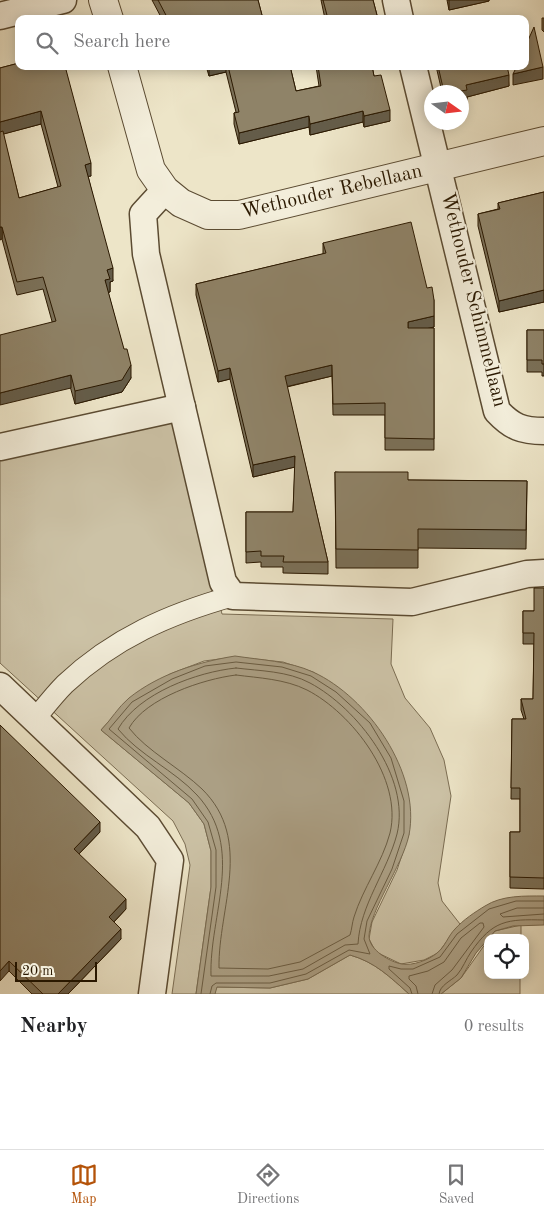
<!DOCTYPE html>
<style>
body{margin:0;font-family:"Old Standard TT",serif;background:#f6f6f6;color:#202124}
.controls{position:absolute;right:15px;bottom:15px;display:grid;overflow:hidden;border-radius:10px;box-shadow:0 2px 12px #0003}
.controls button{width:45px;height:45px;display:grid;place-items:center;padding:0;border:0;border-bottom:1px solid #e0e0e0;background:#fff;color:#202124;font:25px sans-serif}
.compass{position:absolute;left:424px;top:85px;width:45px;height:45px;border-radius:50%;background:#fff;box-shadow:0 2px 12px #0003;rotate:104deg}
.scale{position:absolute;left:15px;bottom:12px;width:82px;box-sizing:border-box;padding-left:5px;border:2px solid #2a1800;border-top:0;font-size:14px;line-height:18px;white-space:nowrap;color:#2a1800;-webkit-text-stroke:4px #f3eedb;paint-order:stroke}
.list{margin:0;padding:0;list-style:none}
h2{display:flex;justify-content:space-between;align-items:center;height:65px;margin:0;padding:0 20px;font-size:21px}
h2 small{font-size:16px;font-weight:400;color:#757577}
.icon{flex:none;width:28px;height:28px;fill:none;stroke:currentColor;stroke-width:2;stroke-linecap:round;stroke-linejoin:round}
.map{position:relative;flex:none;width:544px;height:994px;overflow:hidden}
.search{position:absolute;background:#fff;box-shadow:0 2px 12px #0003;left:15px;right:15px;top:15px;height:55px;display:flex;align-items:center;gap:12px;box-sizing:border-box;padding:0 18px;border-radius:10px;color:#757577;font-size:19px}
.sheet{height:155px;background:#fff}
nav{display:flex;justify-content:space-around;align-items:center;box-sizing:border-box;height:70px;border-top:1px solid #e0e0e0;background:#fff;font-size:14px;color:#757577}
nav a{display:grid;justify-items:center;gap:2px}
nav .on{color:#b45309}
.map>svg:first-child{display:block}
.green{fill:#ccc2a6;stroke:#7b6d53}
.water{fill:#ab9f84;stroke:#77694f}
.lines{fill:none;stroke-linecap:round;stroke-linejoin:round}
.shore{stroke:#6a5c42;stroke-width:1}
.pedestrian-casing{stroke:#5b4b32;stroke-width:22}
.minor-casing{stroke:#5b4b32;stroke-width:29}
.tertiary-casing{stroke:#5b4b32;stroke-width:30}
.pedestrian{stroke:#f3eedb;stroke-width:20}
.minor{stroke:#f3eedb;stroke-width:26}
.tertiary{stroke:#f3eedb;stroke-width:28}
.wall{fill:#7b7159;stroke:#2a1800;fill-rule:evenodd}
.shaded-wall{fill:#645c49;stroke:#2a1800}
.building{fill:#8f8368;stroke:#2a1800}
.labels{text-anchor:middle;dominant-baseline:central;stroke-width:4.5;stroke-linejoin:round;paint-order:stroke}
.street-label{font-size:20px;fill:#2a1800;stroke:#f3eedb}
</style>
<div class="map">
<svg width="544" height="994" viewBox="0 0 544 994">
<rect width="100%" height="100%" fill="#ede5c8"/>
<filter id="stains"><feTurbulence type="fractalNoise" baseFrequency=".004" numOctaves="4"/><feColorMatrix values="0 0 0 0 .2 0 0 0 0 .09 0 0 0 0 .02 0 0 0 .5 -.17"/></filter>
<radialGradient id="worn" r=".72"><stop offset=".6" stop-color="#630" stop-opacity="0"/><stop offset="1" stop-color="#630" stop-opacity=".3"/></radialGradient>
<!-- green -->
<g class="green">
<polygon points="172,417 222,614 393,619 391,664 405,698 430,728 444,760 451,796 438,883 442,901 460,924 438,953 424,960 401,964 376,952 369,939 372,922 397,870 409,834 339,688 313,672 283,662 235,657 204,661 170,674 129,699 101,730 189,803 204,824 211,851 211,887 196,994 172,994 190,865 185,844 173,821 0,663 0,458"/>
<polygon points="521,925 521,938 489,938 495,931"/>
<polygon points="488,940 488,975 520,975 520,994 441,994 461,978"/>
<path d="M350,955C375,962 390,977 409,994H215L216,987L270,988L308,979Z"/>
</g>
<!-- water -->
<path class="water" d="M235,656C261,660 289,661 313,672C368,697 421,773 409,835C402,867 370,909 369,936C369,950 390,962 402,964C412,966 429,960 437,953C445,947 448,936 455,929C463,920 475,912 485,906C502,895 525,896 544,896V925L513,926L495,931L476,953L461,978L441,994H409C390,977 375,962 350,955L308,979L270,988L217,987L215,994H196L211,887V851L204,824L189,803L101,730C111,720 118,707 129,698C159,674 198,662 235,656Z"/>
<g class="lines">
<!-- shore -->
<g class="shore">
<path d="M236,668C260,671 288,671 310,683C357,708 411,777 397,834C387,872 360,905 358,944L345,945L303,969L269,976H211C209,915 246,848 197,795C174,770 139,755 118,729C139,693 197,672 236,668Z"/>
<path d="M236,675C259,678 285,679 307,690C352,713 403,779 390,833C382,863 363,888 354,917C352,923 352,929 350,935L300,962L268,969L219,968C218,908 254,840 202,789C180,768 147,751 129,728C146,698 203,679 236,675Z"/>
<polyline points="544,908 517,908 500,914 503,917 544,914"/>
<polyline points="201,994 216,887 216,850 208,822 192,799 109,729 132,702 172,679 205,666 236,662 282,667 311,676 336,692 370,723 391,758 404,801 404,833 392,869 367,921 364,939 370,954 349,950 306,974 270,983 216,983 212,986 210,994"/>
<polyline points="412,994 410,988 389,969 389,966 401,969 413,969 440,957 457,934 489,909 516,901 544,901"/>
<polyline points="418,994 416,986 409,979 409,976 428,971 444,962 461,938 480,923 483,923 484,927 452,970 435,985 432,994"/>
<path d="M439,994C440,985 451,981 457,975C463,968 466,959 471,952C493,920 507,919 544,920"/>
</g>
<!-- pedestrian casing -->
<g class="pedestrian-casing">
<path id="pedestrian" d="M35,719C44,708 54,695 65,684C114,638 169,614 233,596"/>
</g>
<!-- minor casing -->
<g class="minor-casing">
<g id="minor">
<polyline points="396,0 400,19"/>
<polyline points="0,16 63,0"/>
<path d="M413,66L497,411C512,427 522,431 544,431"/>
<polyline points="165,190 143,214 146,254 223,582 233,596 412,602 527,574 544,573"/>
<polyline points="0,447 182,407"/>
<polyline points="0,686 148,827 170,860 152,994"/>
</g>
</g>
<!-- tertiary casing -->
<g class="tertiary-casing">
<g id="tertiary">
<polyline points="103,0 109,19"/>
<polyline points="122,66 151,170 165,190 181,203 208,215 239,215 544,141"/>
</g>
</g>
<!-- pedestrian -->
<use href="#pedestrian" class="pedestrian"/>
<!-- minor -->
<use href="#minor" class="minor"/>
<!-- tertiary -->
<use href="#tertiary" class="tertiary"/>
</g>
<!-- wall -->
<g class="wall">
<polygon points="152,0 258,0 263,19 162,19"/>
<polygon points="321,0 373,0 378,19 325,19"/>
<polygon points="447,0 489,0 489,1 449,10"/>
<polygon points="542,18 544,18 544,32 542,30"/>
<path d="M19,63L91,176H88L113,281L110,282V292H108L131,378L122,392L75,404L43,289L17,295L2,239L0,68ZM41,124L58,187L19,198L3,134Z"/>
<polygon points="206,66 290,66 296,91 319,86 316,66 372,66 374,76 390,121 364,127 363,122 310,135 309,127 239,144 234,124 234,113 236,112 226,72 209,76"/>
<polygon points="436,66 507,66 509,86 467,97 467,101 462,103 462,92 442,92"/>
<polygon points="544,192 544,302 499,312 478,226 478,214 498,209 498,203"/>
<polygon points="323,243 427,288 434,300 434,327 428,328 434,328 434,450 385,450 385,415 333,415 332,376 287,387 328,562 328,574 283,573 283,567 261,567 261,562 246,563 246,512 293,512 295,467 253,477 230,379 218,382 196,295 196,284 323,254"/>
<polygon points="527,330 544,330 544,376 542,376 542,372 527,372"/>
<polygon points="335,472 408,480 527,481 526,549 418,548 418,568 336,568"/>
<polygon points="544,588 544,889 510,888 510,832 520,832 520,799 511,799 512,719 524,719 521,710 521,699 533,699 534,644 523,644 523,611 534,611"/>
<polygon points="0,725 100,832 79,854 126,909 114,922 121,939 68,994 32,994 9,971"/>
</g>
<!-- shaded-wall -->
<g class="shaded-wall">
<polygon points="449,0 489,0 489,1 449,10"/>
<polygon points="209,66 226,66 226,72 209,76"/>
<polygon points="543,67 543,79 513,85 513,74"/>
<polygon points="509,75 509,86 467,97 467,101 462,103 462,92 455,92 466,85"/>
<polygon points="390,110 390,121 364,127 364,116"/>
<polygon points="41,111 41,124 0,135 0,122"/>
<polygon points="363,111 363,122 310,135 310,124"/>
<polygon points="309,116 309,127 239,144 239,133"/>
<polygon points="91,163 91,176 85,177 85,165"/>
<polygon points="0,227 2,227 2,239 0,240"/>
<polygon points="113,268 113,281 110,282 110,292 105,293 105,280 107,270"/>
<polygon points="544,290 544,302 499,312 499,301"/>
<polygon points="434,316 434,327 408,333 408,322"/>
<polygon points="131,365 131,378 122,392 75,404 75,391"/>
<polygon points="332,365 332,376 285,387 285,376"/>
<polygon points="230,368 230,379 218,382 218,371"/>
<polygon points="71,375 71,388 0,405 0,393"/>
<polygon points="295,456 295,467 253,477 253,465"/>
<polygon points="100,822 100,832 74,859 74,849"/>
<polygon points="126,899 126,909 109,927 109,917"/>
<polygon points="121,929 121,939 68,994 58,994"/>
<polygon points="9,961 9,971 0,981 0,971"/>
</g>
<!-- building -->
<g class="building">
<polygon points="158,0 258,0 263,19 168,19"/>
<polygon points="323,0 373,0 378,19 328,19"/>
<polygon points="534,27 543,67 513,74 517,66 525,66 525,47"/>
<polygon points="19,63 19,66 65,66 91,163 85,165 113,268 107,270 110,279 105,280 124,349 127,349 131,365 122,380 75,391 71,375 0,393 0,335 56,321 43,277 17,282 2,227 0,227 0,132 3,131 19,198 61,186 41,111 0,122 0,68"/>
<polygon points="228,66 290,66 296,91 321,86 318,66 372,66 374,76 381,75 390,110 364,116 363,111 310,124 309,116 239,133 234,113 239,112"/>
<polygon points="438,66 507,66 509,75 466,85 467,90 455,92 444,92"/>
<polygon points="544,192 544,290 499,301 478,214 500,209 498,203"/>
<polygon points="411,222 427,288 432,287 434,300 434,316 408,322 408,328 434,328 434,439 385,438 385,403 333,404 332,365 285,376 328,562 283,562 284,556 261,556 261,551 246,552 246,512 293,512 295,456 253,465 230,368 218,371 196,284 326,253 323,243"/>
<polygon points="527,330 544,330 544,364 542,364 542,360 527,360"/>
<polygon points="335,472 408,472 408,480 527,481 526,530 418,529 418,550 336,549"/>
<polygon points="534,588 544,588 544,878 510,877 510,832 520,832 520,788 511,788 512,719 526,719 521,699 533,699 534,633 523,633 523,611 534,611"/>
<polygon points="0,725 100,822 74,849 126,899 109,917 121,929 58,994 43,994 9,961 0,971"/>
</g>
<g class="labels">
<!-- street labels -->
<g class="street-label">
<text transform="translate(332 192) rotate(-13)">Wethouder Rebellaan</text>
<text transform="translate(473 300) rotate(76)">Wethouder Schimmellaan</text>
</g>
</g>
<rect width="100%" height="100%" filter="url(#stains)"/>
<rect width="100%" height="100%" fill="url(#worn)"/>
</svg>
<div class="controls">
<button><svg class="icon" aria-label="locate" viewBox="0 0 24 24"><circle cx="12" cy="12" r="6"/><path d="M12 2v4M12 18v4M2 12h4M18 12h4"/></svg></button>
</div>
<svg class="compass" viewBox="-18 -18 36 36"><path d="M0-13l5 13h-10z" fill="#e53935"/><path d="M0 13l5-13h-10z" fill="#757577"/></svg>
<div class="scale">20 m</div>
<div class="search"><svg class="icon" aria-label="search" viewBox="0 0 24 24"><circle cx="10" cy="10" r="6"/><path d="M15 15l6 6"/></svg>Search here</div>
</div>
<section class="sheet">
<h2>Nearby<small>0 results</small></h2>
<ul class="list">
</ul>
</section>
<nav>
<a class="on"><svg class="icon" aria-label="map" viewBox="0 0 24 24"><path d="M3 6l6-2 6 2 6-2v14l-6 2-6-2-6 2zM9 4v14M15 6v14"/></svg>Map</a>
<a><svg class="icon" aria-label="directions" viewBox="0 0 24 24"><path d="M12 3l9 9-9 9-9-9zM9 14v-3h6M13 9l2 2-2 2"/></svg>Directions</a>
<a><svg class="icon" aria-label="saved" viewBox="0 0 24 24"><path d="M7 4h10v16l-5-4-5 4z"/></svg>Saved</a>
</nav>
